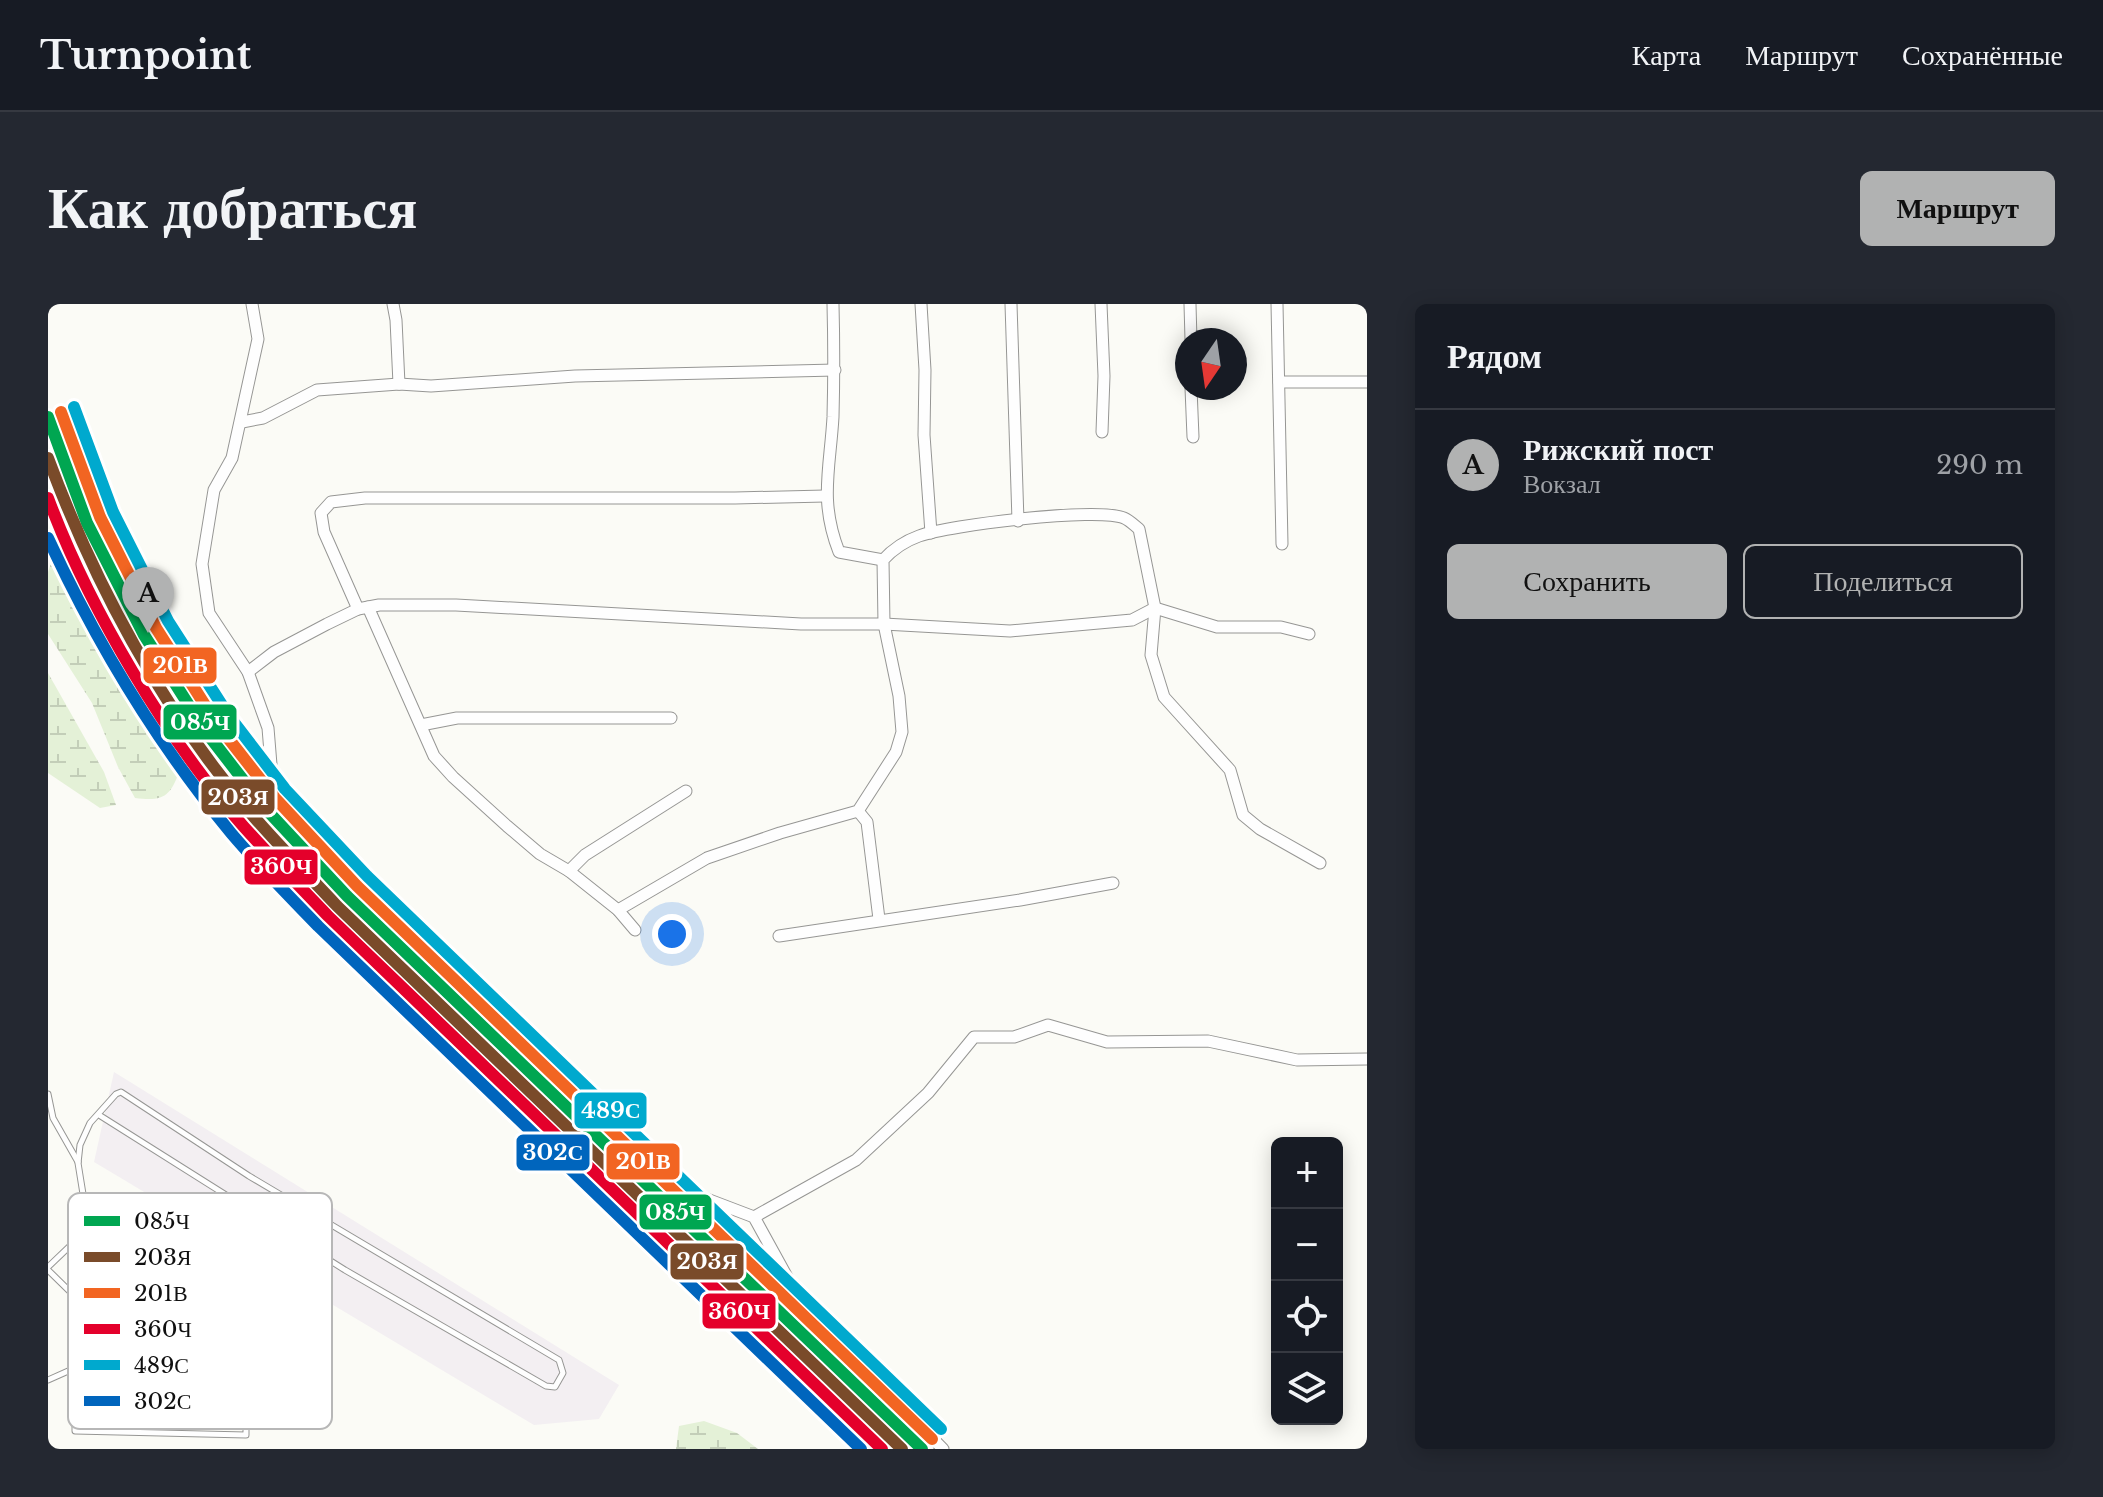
<!DOCTYPE html>
<html lang="ru">
<meta charset="utf-8">
<style>
body{margin:0;font-family:"Libre Baskerville",serif;background:#242831;color:#f1f3f6}
.controls{position:absolute;right:24px;bottom:24px;display:grid;overflow:hidden;border-radius:12px;box-shadow:0 4px 20px #0003}
.controls button{width:72px;height:72px;display:grid;place-items:center;padding:0;border:0;border-bottom:2px solid #363941;background:#171b24;color:#f1f3f6;font:40px sans-serif}
.compass{position:absolute;left:1127px;top:24px;width:72px;height:72px;border-radius:50%;background:#171b24;box-shadow:0 4px 20px #0003;rotate:193deg}
.you{position:absolute;left:624px;top:630px;width:28px;height:28px;margin:-20px;border:6px solid #fff;border-radius:50%;background:#1a73e8;box-shadow:0 0 0 12px #1a73e833}
.badge{display:grid;place-items:center;width:52px;height:52px;border-radius:50%;background:#b1b2b2;color:#111;font-size:26px;font-weight:700}
.pin{position:absolute;translate:-50% -66px;filter:drop-shadow(0 2px 4px #0008)}
.pin::after{content:'';position:absolute;top:42px;width:28px;height:24px;background:inherit;clip-path:polygon(0 0,100% 0,50% 100%)}
.list{margin:0;padding:0;list-style:none}
h2{display:flex;justify-content:space-between;align-items:center;height:104px;margin:0;padding:0 32px;font-size:34px}
h2 small{font-size:26px;font-weight:400;color:#9ea1a6}
.list li{display:grid;grid-template-columns:52px 1fr auto;gap:24px;align-items:center;box-sizing:border-box;height:112px;padding:0 32px;border-top:2px solid #363941}
.list b{display:block;font-size:30px;white-space:nowrap}
.list p{margin:0;font-size:26px;white-space:nowrap;color:#9ea1a6}
.list em{font-size:26px;font-style:normal;color:#9ea1a6}
.actions{display:flex;gap:16px;padding:24px 32px}
.actions a{flex:1;padding:18px 0;border:2px solid #b1b2b2;border-radius:12px;text-align:center;font-size:28px;color:#b1b2b2}
.actions .main{background:#b1b2b2;color:#111}
.icon{flex:none;width:44px;height:44px;fill:none;stroke:currentColor;stroke-width:2;stroke-linecap:round;stroke-linejoin:round}
.map{position:relative;flex:none;width:1319px;height:1145px;overflow:hidden;border-radius:12px}
header{display:flex;align-items:center;gap:48px;box-sizing:border-box;height:112px;padding:0 40px;background:#171b24;border-bottom:2px solid #363941}
header strong{font-size:38px}
nav{display:flex;gap:44px;margin-inline-start:auto;font-size:28px}
.intro{display:flex;align-items:center;justify-content:space-between;box-sizing:border-box;height:192px;padding:0 48px}
h1{margin:0;font-size:56px}
.button{padding:20px 36px;border-radius:12px;background:#b1b2b2;color:#111;font-size:28px;font-weight:700}
main{display:flex;gap:48px;padding:0 48px}
aside{flex:1;background:#171b24;border-radius:12px;box-shadow:0 4px 20px #0003}
.map>svg:first-child{display:block}
.industrial{fill:#f3eff2}
.wetland{fill:url(#wetland-marsh)}
.lines{fill:none;stroke-linecap:round;stroke-linejoin:round}
.lane-casing{stroke:#969694;stroke-width:7}
.street-casing{stroke:#969694;stroke-width:13}
.lane{stroke:#fefefe;stroke-width:5}
.street{stroke:#fefefe;stroke-width:11}
.rail-1-casing{stroke:#fff;stroke-width:18}
.rail-2-casing{stroke:#fff;stroke-width:18}
.rail-3-casing{stroke:#fff;stroke-width:18}
.rail-4-casing{stroke:#fff;stroke-width:18}
.rail-5-casing{stroke:#fff;stroke-width:18}
.rail-6-casing{stroke:#fff;stroke-width:18}
.rail-1{stroke:#00a651;stroke-width:12}
.rail-2{stroke:#7a4b2a;stroke-width:12}
.rail-3{stroke:#f26522;stroke-width:12}
.rail-4{stroke:#e4002b;stroke-width:12}
.rail-5{stroke:#00a9ce;stroke-width:12}
.rail-6{stroke:#0065bd;stroke-width:12}
.key{fill:#fff;stroke:#b7b7b7;stroke-width:2}
.key-label{font-size:22px;fill:#101010}
.line-badge{stroke:#fff;stroke-width:3}
.badge-label{font-size:22px;text-anchor:middle;font-weight:bold;fill:#fff}
</style>
<header>
<strong>Turnpoint</strong>
<nav><a>Карта</a><a>Маршрут</a><a>Сохранённые</a></nav>
</header>
<div class="intro"><h1>Как добраться</h1><a class="button">Маршрут</a></div>
<main>
<div class="map">
<svg width="1319" height="1145" viewBox="0 0 1319 1145">
<defs>
<pattern id="wetland-marsh" width="20" height="14" patternUnits="userSpaceOnUse" patternTransform="scale(2)"><rect width="20" height="14" fill="#e4f1d7"/><path d="M1 5h8M5 5V1M11 12h8M15 12V8" fill="none" stroke="#c3ceb8"/></pattern>
</defs>
<rect width="100%" height="100%" fill="#fbfbf6"/>
<!-- industrial -->
<polygon class="industrial" points="66,768 571,1081 551,1115 486,1121 46,858"/>
<!-- wetland -->
<g class="wetland">
<path d="M0,234L13,265L26,280L47,297L82,395L112,421L132,465C123,492 116,498 87,494L70,463L44,399L0,330V268L3,259L0,254Z"/>
<polygon points="0,369 56,468 68,501 52,504 0,469"/>
<polygon points="656,1117 689,1129 710,1145 628,1145 631,1122"/>
</g>
<g class="lines">
<!-- lane casing -->
<g class="lane-casing">
<g id="lane">
<polyline points="0,790 5,814 30,858"/>
<polyline points="0,963 23,941 31,918 35,890 30,859 32,841 42,819 68,790 73,788 201,872 511,1056 515,1069 507,1083 498,1082 297,966 51,811"/>
<polyline points="0,966 53,1018"/>
<polygon points="53,1018 160,1018 198,1037 198,1131 27,1127 27,1049"/>
<polyline points="0,1076 27,1064"/>
</g>
</g>
<!-- street casing -->
<g class="street-casing">
<g id="street">
<polyline points="204,0 210,35 184,154 166,186 154,260 161,309 200,368 220,424 225,485 273,552 508,782 622,881 706,913 755,1002 895,1145"/>
<polyline points="345,0 348,16 351,80"/>
<path d="M785,0C786,38 786,75 785,113C782,165 771,197 791,248L835,256"/>
<polyline points="873,0 877,66 876,131 883,229"/>
<polyline points="963,0 970,217"/>
<polyline points="1053,0 1056,72 1054,128"/>
<polyline points="1142,0 1143,36"/>
<polyline points="1229,0 1234,240"/>
<polyline points="1231,78 1319,78"/>
<polyline points="1143,84 1145,133"/>
<polyline points="194,118 215,114 269,86 351,80 383,82 527,72 787,66"/>
<polyline points="320,303 386,452 405,473 459,522 492,550 521,567 570,606 587,626"/>
<polyline points="310,305 276,228 273,209 283,198 317,194 687,194 777,192"/>
<polyline points="200,368 226,348 279,320 310,305 331,301 408,301 753,320 836,320 962,327 1084,316 1107,304 1169,323 1233,323 1261,330"/>
<polyline points="373,421 409,414 623,414"/>
<polyline points="810,507 819,518 831,615"/>
<polyline points="521,567 537,551 638,487"/>
<path d="M570,606L659,554L732,529L810,507L848,448L854,428L851,392L836,320L835,256C845,245 857,237 871,232C901,221 1049,203 1076,214C1081,216 1086,221 1091,225L1107,304L1103,351L1116,393L1182,466L1195,511L1212,525L1272,559"/>
<polyline points="731,632 972,596 1065,579"/>
<polyline points="706,913 808,856 880,789 926,733 966,733 1000,721 1059,738 1160,737 1249,756 1319,755"/>
</g>
</g>
<!-- lane -->
<use href="#lane" class="lane"/>
<!-- street -->
<use href="#street" class="street"/>
<!-- rail-1 casing -->
<g class="rail-1-casing">
<polyline id="rail-1" points="0,113 39,219 96,331 158,428 216,503 299,592 874,1145"/>
</g>
<!-- rail-2 casing -->
<g class="rail-2-casing">
<path id="rail-2" d="M0,154C48,283 116,408 206,513C232,543 261,572 289,602L854,1145"/>
</g>
<!-- rail-3 casing -->
<g class="rail-3-casing">
<polyline id="rail-3" points="13,108 52,213 108,324 169,420 227,494 309,582 884,1135"/>
</g>
<!-- rail-4 casing -->
<g class="rail-4-casing">
<path id="rail-4" d="M0,194C41,304 118,435 196,523C223,553 252,583 280,612L834,1145"/>
</g>
<!-- rail-5 casing -->
<g class="rail-5-casing">
<polyline id="rail-5" points="26,103 65,208 120,317 181,412 237,485 319,572 893,1125"/>
</g>
<!-- rail-6 casing -->
<g class="rail-6-casing">
<path id="rail-6" d="M0,234C49,340 109,439 183,529C210,561 241,592 270,622L813,1145"/>
</g>
<!-- rail-1 -->
<use href="#rail-1" class="rail-1"/>
<!-- rail-2 -->
<use href="#rail-2" class="rail-2"/>
<!-- rail-3 -->
<use href="#rail-3" class="rail-3"/>
<!-- rail-4 -->
<use href="#rail-4" class="rail-4"/>
<!-- rail-5 -->
<use href="#rail-5" class="rail-5"/>
<!-- rail-6 -->
<use href="#rail-6" class="rail-6"/>
</g>
<!-- legend -->
<rect x="20" y="889" width="264" height="236" rx="12" class="key"/>
<rect x="36" y="912" width="36" height="10" fill="#00a651"/>
<rect x="36" y="948" width="36" height="10" fill="#7a4b2a"/>
<rect x="36" y="984" width="36" height="10" fill="#f26522"/>
<rect x="36" y="1020" width="36" height="10" fill="#e4002b"/>
<rect x="36" y="1056" width="36" height="10" fill="#00a9ce"/>
<rect x="36" y="1092" width="36" height="10" fill="#0065bd"/>
<g class="key-label">
<text x="86" y="925">085Ч</text>
<text x="86" y="961">203Я</text>
<text x="86" y="997">201В</text>
<text x="86" y="1033">360Ч</text>
<text x="86" y="1069">489С</text>
<text x="86" y="1105">302С</text>
</g>
<g class="line-badge">
<rect x="94" y="342" width="76" height="39" rx="8" fill="#f26522"/>
<rect x="114" y="399" width="76" height="38" rx="8" fill="#00a651"/>
<rect x="152" y="474" width="76" height="38" rx="8" fill="#7a4b2a"/>
<rect x="195" y="544" width="76" height="38" rx="8" fill="#e4002b"/>
<rect x="525" y="787" width="75" height="39" rx="8" fill="#00a9ce"/>
<rect x="467" y="829" width="76" height="39" rx="8" fill="#0065bd"/>
<rect x="557" y="838" width="76" height="39" rx="8" fill="#f26522"/>
<rect x="590" y="889" width="75" height="38" rx="8" fill="#00a651"/>
<rect x="621" y="938" width="76" height="39" rx="8" fill="#7a4b2a"/>
<rect x="653" y="988" width="76" height="38" rx="8" fill="#e4002b"/>
</g>
<g class="badge-label">
<text x="132" y="369">201В</text>
<text x="152" y="426">085Ч</text>
<text x="190" y="501">203Я</text>
<text x="233" y="570">360Ч</text>
<text x="563" y="814">489С</text>
<text x="505" y="856">302С</text>
<text x="595" y="865">201В</text>
<text x="627" y="916">085Ч</text>
<text x="659" y="965">203Я</text>
<text x="691" y="1015">360Ч</text>
</g>
</svg>
<div class="controls">
<button>+</button>
<button>−</button>
<button><svg class="icon" aria-label="locate" viewBox="0 0 24 24"><circle cx="12" cy="12" r="6"/><path d="M12 2v4M12 18v4M2 12h4M18 12h4"/></svg></button>
<button><svg class="icon" aria-label="layers" viewBox="0 0 24 24"><path d="M12 4l9 5-9 5-9-5zM3 14l9 5 9-5"/></svg></button>
</div>
<svg class="compass" viewBox="-18 -18 36 36"><path d="M0-13l5 13h-10z" fill="#e53935"/><path d="M0 13l5-13h-10z" fill="#9ea1a6"/></svg>
<div class="you"></div>
<div class="pin badge" style="left:100px;top:329px">A</div>
</div>
<aside>
<h2>Рядом<small></small></h2>
<ul class="list">
<li><span class="badge">A</span><div><b>Рижский пост</b><p>Вокзал</p></div><em>290 m</em></li>
</ul>
<div class="actions"><a class="main">Сохранить</a><a>Поделиться</a></div>
</aside>
</main>
